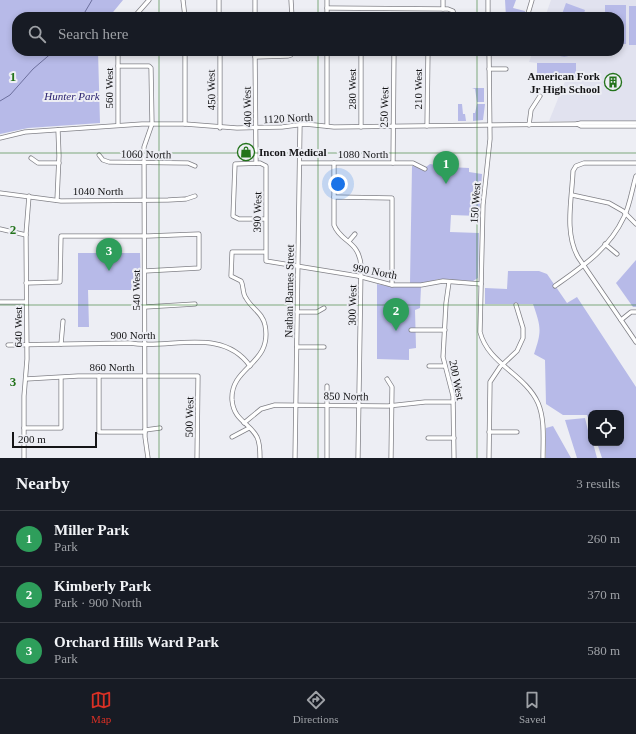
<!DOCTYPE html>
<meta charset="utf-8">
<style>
body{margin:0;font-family:Georgia,serif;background:#20242c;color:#f1f3f6}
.controls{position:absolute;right:12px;bottom:12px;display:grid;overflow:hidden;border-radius:8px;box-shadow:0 2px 6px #0003}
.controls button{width:36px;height:36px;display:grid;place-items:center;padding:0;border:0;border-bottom:1px solid #363941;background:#171b24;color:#f1f3f6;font:20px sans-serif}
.scale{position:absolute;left:12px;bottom:10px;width:85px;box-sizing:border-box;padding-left:4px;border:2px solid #151517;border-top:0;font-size:11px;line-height:14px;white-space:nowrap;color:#151517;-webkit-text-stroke:3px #edeef4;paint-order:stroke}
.you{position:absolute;left:338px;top:184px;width:14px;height:14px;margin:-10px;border:3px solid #fff;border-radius:50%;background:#1a73e8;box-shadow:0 0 0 6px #1a73e833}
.badge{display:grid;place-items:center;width:26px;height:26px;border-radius:50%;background:#d93025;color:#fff;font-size:13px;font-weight:700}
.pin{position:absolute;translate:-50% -33px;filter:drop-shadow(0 1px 2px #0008)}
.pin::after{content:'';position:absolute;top:21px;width:14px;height:12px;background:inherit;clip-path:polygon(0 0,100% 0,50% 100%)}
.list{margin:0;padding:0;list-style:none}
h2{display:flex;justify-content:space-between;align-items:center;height:52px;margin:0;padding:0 16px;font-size:17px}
h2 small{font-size:13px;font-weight:400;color:#9ea1a6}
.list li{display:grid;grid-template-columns:26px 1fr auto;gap:12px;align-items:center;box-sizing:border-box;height:56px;padding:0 16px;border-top:1px solid #363941}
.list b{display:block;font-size:15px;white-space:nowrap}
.list p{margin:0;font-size:13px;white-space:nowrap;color:#9ea1a6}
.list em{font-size:13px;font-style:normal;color:#9ea1a6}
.icon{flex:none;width:22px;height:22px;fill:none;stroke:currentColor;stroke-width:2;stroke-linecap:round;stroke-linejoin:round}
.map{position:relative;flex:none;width:636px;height:458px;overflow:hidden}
.search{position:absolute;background:#171b24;box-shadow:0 2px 6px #0003;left:12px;right:12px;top:12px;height:44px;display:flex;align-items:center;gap:10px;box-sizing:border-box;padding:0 14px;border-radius:16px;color:#9ea1a6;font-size:15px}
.sheet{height:220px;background:#171b24}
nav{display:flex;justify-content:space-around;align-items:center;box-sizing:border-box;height:56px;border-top:1px solid #363941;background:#171b24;font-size:11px;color:#9ea1a6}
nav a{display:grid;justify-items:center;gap:2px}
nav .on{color:#d93025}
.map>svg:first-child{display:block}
.built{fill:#e1e2ef}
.green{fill:#b7bae8}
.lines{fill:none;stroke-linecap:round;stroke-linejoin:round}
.stream{stroke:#6c6f9d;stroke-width:1}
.minor-casing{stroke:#818187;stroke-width:5}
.minor{stroke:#fff;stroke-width:3.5}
.grid{fill:none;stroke:#23731b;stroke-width:1;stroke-opacity:0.55}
.labels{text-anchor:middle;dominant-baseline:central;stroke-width:4;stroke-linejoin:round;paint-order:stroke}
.poi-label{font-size:11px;font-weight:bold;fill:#151517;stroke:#edeef4;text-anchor:end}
.street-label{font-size:11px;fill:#151517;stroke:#edeef4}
.park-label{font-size:11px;font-style:italic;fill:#2a226f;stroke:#edeef4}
.grid-label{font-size:13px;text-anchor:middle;font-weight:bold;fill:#23731b;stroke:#edeef4;stroke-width:4;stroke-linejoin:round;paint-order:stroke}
</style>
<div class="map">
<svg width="636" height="458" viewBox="0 0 636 458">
<rect width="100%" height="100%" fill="#edeef4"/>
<!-- built -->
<polygon class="built" points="551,0 636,0 636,122 549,121 566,79 537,79 537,63 529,62 533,51 619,51 619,17 545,17"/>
<!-- green -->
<g class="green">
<polygon points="0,0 123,0 109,17 29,17 40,16 42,11 40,15 17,17 17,51 98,51 100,123 28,128 0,134"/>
<polygon points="505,0 516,0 513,8 525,11 524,17 506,17"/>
<polygon points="566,3 585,10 583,17 561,17"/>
<polygon points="605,5 626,5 626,44 619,44 619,17 605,17"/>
<rect x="629" y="6" width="7" height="39"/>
<path d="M551,51L565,54L576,51C569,59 559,58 551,51Z"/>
<rect x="537" y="63" width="39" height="15"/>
<polygon points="472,88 484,88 484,102 477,102 475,89"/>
<polygon points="458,104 462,104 463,114 465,114 466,121 458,121"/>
<polygon points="477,104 485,104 483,120 473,121 473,113 475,113"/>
<polygon points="430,164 448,167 469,168 469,172 482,174 479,216 451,215 450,232 479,233 478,278 473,281 439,279 425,283 410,283 412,166 426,167"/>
<polygon points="78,253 140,253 141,290 88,290 89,327 78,327"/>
<polygon points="636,260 636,307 633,307 616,283"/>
<path d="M508,271H539L547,274L567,303L577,297L636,387V458H602L597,443H621V413H591V426L587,415H563L546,404L545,360L534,354C542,331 541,327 533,304H485V288L507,289Z"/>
<polygon points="377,284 393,287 421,287 420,308 415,310 416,348 409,349 409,360 377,359"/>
<polygon points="585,418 591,443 593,443 597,458 577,458 565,420"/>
<polygon points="553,426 571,458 546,458 546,428"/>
</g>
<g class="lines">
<!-- stream -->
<g class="stream">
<polyline points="82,17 92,0"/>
<polyline points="0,101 10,95 33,69 54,51"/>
</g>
<!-- minor casing -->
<g class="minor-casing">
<g id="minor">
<polyline points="183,0 185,17"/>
<polyline points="219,0 219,17"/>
<polyline points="255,0 255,17"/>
<polyline points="291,0 292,17"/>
<polyline points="327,0 327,17"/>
<polyline points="443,0 443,9"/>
<polyline points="488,0 488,17"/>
<polyline points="327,8 448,9 453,11 455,17"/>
<polyline points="134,17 149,0"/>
<polyline points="527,17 532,0"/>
<polyline points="118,51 118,125"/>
<polyline points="185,51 185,124"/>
<polyline points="220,51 220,128"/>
<polyline points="255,51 256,163"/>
<polyline points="327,51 327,126"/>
<polyline points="361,51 361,127"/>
<polyline points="438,51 489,51"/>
<path d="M489,51L490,139L483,205L480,332C488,364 525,374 538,403C545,419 543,440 543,458"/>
<polyline points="255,57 288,56 291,55 292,51"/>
<polyline points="118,66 149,66 151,68 152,124 144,147 145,437 148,458"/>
<polyline points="489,69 506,69"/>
<polyline points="577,124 581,123 636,123"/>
<polyline points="529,125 531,110 540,96"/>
<polyline points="427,126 428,51"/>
<polyline points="0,138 25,132 142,124 185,124 237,128 282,127 305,124 334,127 577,124 581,126 636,126"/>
<polyline points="99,155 103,160 109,162 188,163 195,166"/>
<polyline points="31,158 38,163 59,163"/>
<polyline points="300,163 413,163 425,169"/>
<path d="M334,163V225C341,243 359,240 361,266L358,458"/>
<polyline points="393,163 394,51"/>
<path d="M636,163H584L576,166L573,171C572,199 564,232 578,257L636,342"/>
<polyline points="0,193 61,201 168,200 186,199 195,196"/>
<polyline points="572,195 609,203 623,211 636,224"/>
<polyline points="334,197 392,198 392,285"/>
<polyline points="57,200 59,156 58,130"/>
<polyline points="265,219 239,219 233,216 235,164 260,163 266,166 266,261 358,276 392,285 421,285 443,281 481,284"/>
<polyline points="0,229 26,235"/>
<polyline points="349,241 355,234"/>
<polyline points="605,244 617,254"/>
<polyline points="449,282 446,303 443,357 453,396 454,458"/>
<polyline points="26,283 60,282 61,236 148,236 199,234 199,268 145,271"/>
<path d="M555,286C583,266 609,249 624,217C630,205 632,189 636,176"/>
<polyline points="0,302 26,302"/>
<polyline points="145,307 195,304"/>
<polyline points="297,312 317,312 324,308"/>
<polyline points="621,320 631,312 636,312"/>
<polyline points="411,330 445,330"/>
<polyline points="61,344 63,321"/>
<path d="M8,345L130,343C169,350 222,326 250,366"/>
<polyline points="297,347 324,347"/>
<polyline points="429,366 444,366"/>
<polyline points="99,376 99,432 145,432"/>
<polyline points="26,379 78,376 198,376 197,458"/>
<polyline points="387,379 392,387 391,458"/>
<polyline points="244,423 261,409 275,405 388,406 425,402 453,402"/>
<polyline points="24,428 61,428 61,378"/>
<polyline points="145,430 160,428"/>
<polyline points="489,432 517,432"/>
<polyline points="232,437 249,428"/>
<polyline points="428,438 454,438"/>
<polyline points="24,458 24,396 27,359 26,234 29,196"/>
<path d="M260,458C260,451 260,443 257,437C249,422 234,421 232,400C230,366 273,365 265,325C263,313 251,308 246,298C242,293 244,286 241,281L231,276L232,252H265"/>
<polyline points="295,458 300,125"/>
<polyline points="327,458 327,386"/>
<polyline points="489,458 490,382 500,367 517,351 523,338 523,328 516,305"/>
</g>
</g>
<!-- minor -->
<use href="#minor" class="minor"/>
</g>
<!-- grid -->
<path class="grid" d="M159,0V17M318,0V17M477,0V17M159,51V458M318,51V458M477,51V458M0,153H636M0,305H636"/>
<!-- icons -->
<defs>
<g id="building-ring" transform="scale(0.9)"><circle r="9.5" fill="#edeef4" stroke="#23731b" stroke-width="1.5"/><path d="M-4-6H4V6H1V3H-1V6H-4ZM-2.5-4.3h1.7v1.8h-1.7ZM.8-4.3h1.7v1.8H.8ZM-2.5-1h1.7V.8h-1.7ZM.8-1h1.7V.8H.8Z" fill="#23731b"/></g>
<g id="shop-ring" transform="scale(0.9)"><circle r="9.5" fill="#edeef4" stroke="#23731b" stroke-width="1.5"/><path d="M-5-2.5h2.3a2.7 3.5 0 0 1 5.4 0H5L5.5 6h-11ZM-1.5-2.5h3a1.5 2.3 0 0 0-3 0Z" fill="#23731b"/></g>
</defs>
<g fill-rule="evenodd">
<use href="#building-ring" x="613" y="82"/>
<use href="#shop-ring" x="246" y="152"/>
</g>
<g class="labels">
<!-- poi labels -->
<g class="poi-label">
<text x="600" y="76">American Fork<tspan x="600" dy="13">Jr High School</tspan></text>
<text x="259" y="152" text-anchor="start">Incon Medical</text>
</g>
<!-- street labels -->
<g class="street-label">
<text transform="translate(109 88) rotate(-90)">560 West</text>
<text transform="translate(352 89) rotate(-90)">280 West</text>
<text transform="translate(418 89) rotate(-90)">210 West</text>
<text transform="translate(211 90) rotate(-91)">450 West</text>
<text transform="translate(247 107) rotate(-91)">400 West</text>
<text transform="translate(384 107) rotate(-89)">250 West</text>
<text transform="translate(288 118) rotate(-3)">1120 North</text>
<text transform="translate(146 154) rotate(1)">1060 North</text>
<text x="363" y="154">1080 North</text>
<text x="98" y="191">1040 North</text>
<text transform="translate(475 203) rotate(-86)">150 West</text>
<text transform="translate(257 212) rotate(-89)">390 West</text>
<text transform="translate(375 271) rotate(11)">990 North</text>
<text transform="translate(136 290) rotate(-90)">540 West</text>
<text transform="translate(289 291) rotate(-89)">Nathan Barnes Street</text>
<text transform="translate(352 305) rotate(-89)">300 West</text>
<text transform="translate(18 327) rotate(-90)">640 West</text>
<text x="133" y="335">900 North</text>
<text x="112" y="367">860 North</text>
<text transform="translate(457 380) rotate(79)">200 West</text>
<text transform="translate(346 396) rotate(1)">850 North</text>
<text transform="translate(189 417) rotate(-89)">500 West</text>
</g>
<!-- park labels -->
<g class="park-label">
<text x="72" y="96">Hunter Park</text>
</g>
</g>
<g class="grid-label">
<text x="13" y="81">1</text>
<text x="13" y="234">2</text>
<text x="13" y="386">3</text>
</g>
</svg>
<div class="controls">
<button><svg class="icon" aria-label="locate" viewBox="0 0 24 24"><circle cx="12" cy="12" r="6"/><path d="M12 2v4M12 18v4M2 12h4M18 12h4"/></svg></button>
</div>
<div class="scale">200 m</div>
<div class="you"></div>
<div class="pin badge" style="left:446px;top:184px;background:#2e9e5b">1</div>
<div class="pin badge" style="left:396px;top:331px;background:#2e9e5b">2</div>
<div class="pin badge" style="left:109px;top:271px;background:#2e9e5b">3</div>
<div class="search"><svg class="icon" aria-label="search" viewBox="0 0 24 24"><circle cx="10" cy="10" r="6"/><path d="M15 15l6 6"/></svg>Search here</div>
</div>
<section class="sheet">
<h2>Nearby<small>3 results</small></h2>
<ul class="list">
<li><span class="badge" style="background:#2e9e5b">1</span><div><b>Miller Park</b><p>Park</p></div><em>260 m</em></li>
<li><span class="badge" style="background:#2e9e5b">2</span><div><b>Kimberly Park</b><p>Park · 900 North</p></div><em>370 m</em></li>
<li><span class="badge" style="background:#2e9e5b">3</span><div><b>Orchard Hills Ward Park</b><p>Park</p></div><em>580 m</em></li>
</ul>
</section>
<nav>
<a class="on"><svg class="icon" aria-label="map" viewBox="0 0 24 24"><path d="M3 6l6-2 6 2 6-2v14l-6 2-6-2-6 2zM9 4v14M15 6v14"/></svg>Map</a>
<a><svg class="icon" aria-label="directions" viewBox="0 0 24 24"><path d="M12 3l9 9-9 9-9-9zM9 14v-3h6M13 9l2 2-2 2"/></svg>Directions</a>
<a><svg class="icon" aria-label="saved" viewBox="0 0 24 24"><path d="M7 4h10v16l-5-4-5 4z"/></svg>Saved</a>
</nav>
